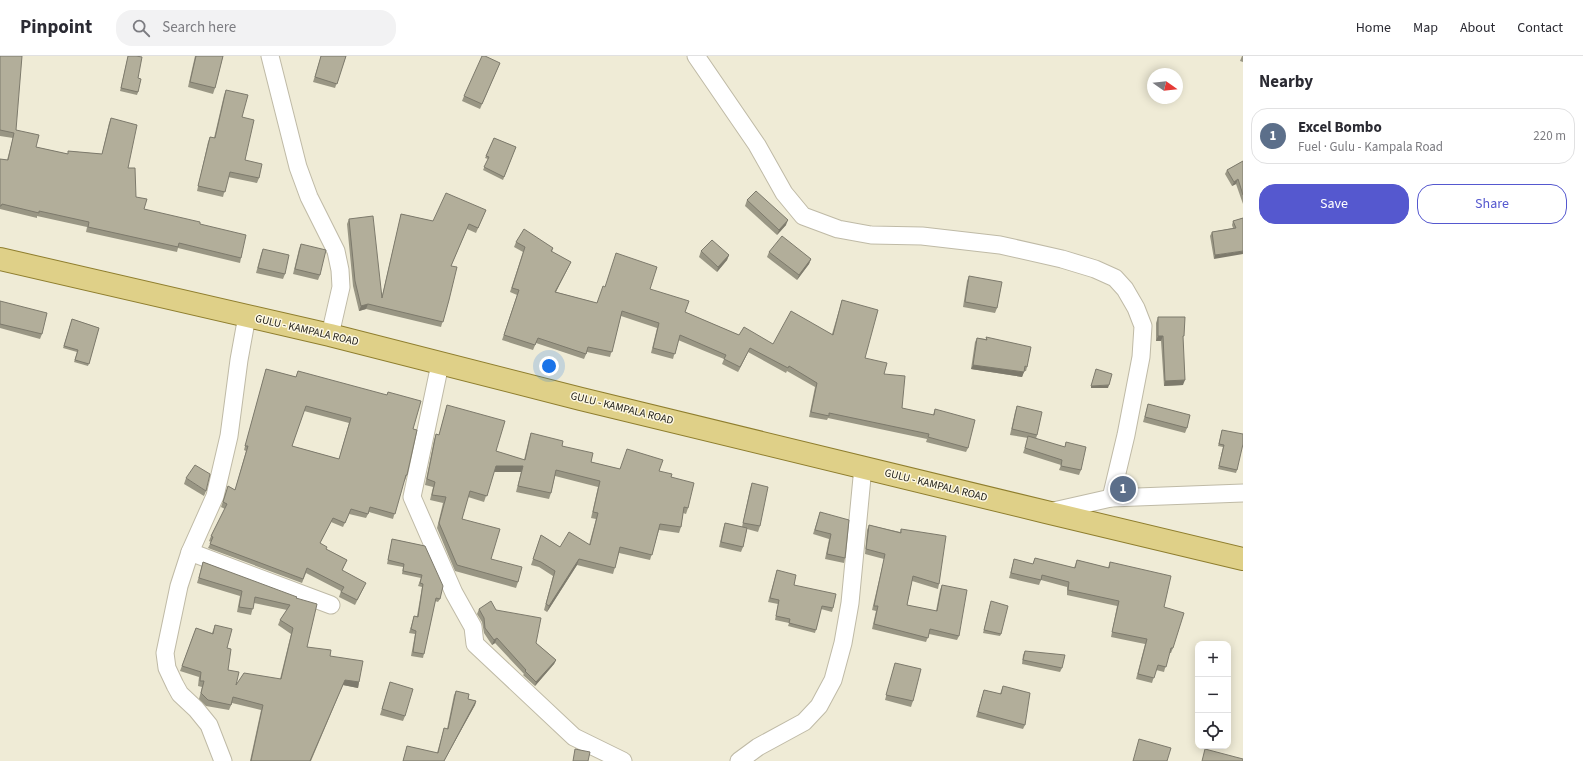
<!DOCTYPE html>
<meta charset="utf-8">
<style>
body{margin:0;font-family:"Source Sans 3",sans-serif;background:#f2f2f3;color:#2b2b33}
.controls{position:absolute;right:12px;bottom:12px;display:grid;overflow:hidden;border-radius:8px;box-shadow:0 2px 10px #0003}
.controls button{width:36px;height:36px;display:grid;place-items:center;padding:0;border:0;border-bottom:1px solid #e1e1e2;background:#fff;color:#2b2b33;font:20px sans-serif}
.compass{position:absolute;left:1147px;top:12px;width:36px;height:36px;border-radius:50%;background:#fff;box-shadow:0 2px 10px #0003;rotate:104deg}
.you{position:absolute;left:549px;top:310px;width:14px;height:14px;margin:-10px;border:3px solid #fff;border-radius:50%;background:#1a73e8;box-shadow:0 0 0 6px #1a73e833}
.badge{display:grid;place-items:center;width:26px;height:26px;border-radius:50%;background:#5558cf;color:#fff;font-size:13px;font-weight:700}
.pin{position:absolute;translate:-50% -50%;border:2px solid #fff;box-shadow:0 1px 4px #0006}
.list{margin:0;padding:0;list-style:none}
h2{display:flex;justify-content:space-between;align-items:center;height:52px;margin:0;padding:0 16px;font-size:17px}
h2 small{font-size:13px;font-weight:400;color:#7c7c81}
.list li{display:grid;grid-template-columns:26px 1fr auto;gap:12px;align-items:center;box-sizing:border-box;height:56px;margin:0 8px 8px;padding:0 8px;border:1px solid #e1e1e2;border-radius:16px}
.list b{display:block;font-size:15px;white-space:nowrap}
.list p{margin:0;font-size:13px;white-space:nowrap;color:#7c7c81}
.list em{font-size:13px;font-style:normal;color:#7c7c81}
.actions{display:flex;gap:8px;padding:12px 16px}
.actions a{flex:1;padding:9px 0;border:1px solid #5558cf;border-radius:16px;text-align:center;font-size:14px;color:#5558cf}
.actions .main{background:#5558cf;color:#fff}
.icon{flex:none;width:22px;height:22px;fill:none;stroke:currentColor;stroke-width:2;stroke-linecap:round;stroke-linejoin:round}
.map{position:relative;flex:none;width:1243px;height:705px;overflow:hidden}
header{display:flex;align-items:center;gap:24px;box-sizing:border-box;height:56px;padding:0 20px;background:#fff;border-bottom:1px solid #e1e1e2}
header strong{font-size:19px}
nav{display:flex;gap:22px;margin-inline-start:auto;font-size:14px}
.search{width:280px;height:36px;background:#f2f2f3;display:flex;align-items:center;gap:10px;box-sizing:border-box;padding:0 14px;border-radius:16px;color:#7c7c81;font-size:15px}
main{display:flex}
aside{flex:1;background:#fff}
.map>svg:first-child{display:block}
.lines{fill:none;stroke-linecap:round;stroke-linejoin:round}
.minor-casing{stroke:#bfbaa6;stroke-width:19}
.major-casing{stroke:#8f7e2e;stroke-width:24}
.minor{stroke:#fff;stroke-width:17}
.major{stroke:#dfd088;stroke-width:22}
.wall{fill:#999684;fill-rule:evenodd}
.shaded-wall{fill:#7d7a6c}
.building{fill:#b2ae9a;stroke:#7d7a6c;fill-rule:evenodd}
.labels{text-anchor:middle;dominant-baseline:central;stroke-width:3;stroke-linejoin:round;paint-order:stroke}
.street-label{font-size:11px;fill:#23211a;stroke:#fdf8e3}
</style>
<header>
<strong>Pinpoint</strong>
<div class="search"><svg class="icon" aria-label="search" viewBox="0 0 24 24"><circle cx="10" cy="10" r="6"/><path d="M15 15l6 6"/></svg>Search here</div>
<nav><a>Home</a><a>Map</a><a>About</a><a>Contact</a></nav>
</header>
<main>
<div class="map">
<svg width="1243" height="705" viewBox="0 0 1243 705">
<rect width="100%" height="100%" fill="#efebd6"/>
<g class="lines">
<!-- minor casing -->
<g class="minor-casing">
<g id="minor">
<polyline points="270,0 298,111 309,141 336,195 340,214 341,231 330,279"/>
<polyline points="696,0 757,89 784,137 803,160 838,173 871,179 922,180 1000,189 1062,203 1095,213 1115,222 1125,233 1136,252 1143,270 1141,301 1126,379 1111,442"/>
<polyline points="440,308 412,441 454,537 473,571 475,588 574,681 623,705"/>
<polyline points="1049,456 1111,442 1243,437"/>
<polyline points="190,496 331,549"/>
<polyline points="223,705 209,669 196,653 180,638 175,629 167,612 165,597 179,530 190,496 215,440 229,380 239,304 247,260"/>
<polyline points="739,705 758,691 804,666 819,650 833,624 843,587 850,547 863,411"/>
</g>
</g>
<!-- major casing -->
<g class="major-casing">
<polyline id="major" points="0,203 330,279 581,343 1046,456 1243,503"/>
</g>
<!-- minor -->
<use href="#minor" class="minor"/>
<!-- major -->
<use href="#major" class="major"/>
</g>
<!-- wall -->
<g class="wall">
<polygon points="0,0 16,74 36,91 68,98 68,95 102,98 109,67 111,62 128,112 136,141 144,153 200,168 241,202 240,207 178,192 177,196 86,176 87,171 37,160 37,162 0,153 0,103 7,104 13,82 0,80"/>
<polygon points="128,0 138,22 138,36 137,39 120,35"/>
<polygon points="195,0 223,0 215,32 213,38 188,31"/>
<polygon points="321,0 346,0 335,32 313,26"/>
<polygon points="1242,0 1243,0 1243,6 1240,5"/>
<polygon points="500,7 480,53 462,45 464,40"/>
<polygon points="226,34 242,61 245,104 259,122 257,127 228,121 223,141 197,135 208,86 210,81 214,82 224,39"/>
<polygon points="494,82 516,91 503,124 483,114 488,103 485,102"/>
<polygon points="1243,105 1243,148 1236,128 1232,130 1225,118 1227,114"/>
<polygon points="747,144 786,169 777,179 745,150"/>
<polygon points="486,154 476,177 467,173 451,210 449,244 441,271 366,253 359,255 353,230 347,168 349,163 382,240 400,163 401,158 433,165"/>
<polygon points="1243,162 1214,203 1210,180 1212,176 1233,172 1232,169 1233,165"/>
<polygon points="516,186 553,192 552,196 571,206 556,236 597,247 605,231 650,233 685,256 739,279 773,288 832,278 842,244 865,302 884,318 902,352 933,359 935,353 968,392 966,396 926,386 927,383 828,362 827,364 809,361 815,331 787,315 786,317 748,296 738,316 722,308 724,303 678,284 673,303 651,297 657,272 621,260 610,301 587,296 584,303 536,287 533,294 502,284 517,239 510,236 523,196 514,191"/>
<polygon points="301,188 320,219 318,224 293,218 299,193"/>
<polygon points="263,193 285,218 283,223 256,217 261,198"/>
<polygon points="701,195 729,199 727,204 717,216 699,201"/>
<polygon points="769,196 811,203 809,208 797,224 767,201"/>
<polygon points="969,220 997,252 995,257 963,251 967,225"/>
<polygon points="0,245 42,278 40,283 0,272"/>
<polygon points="1158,261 1183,284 1183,329 1164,330 1161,285 1156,285 1156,267"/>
<polygon points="72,263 99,272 88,310 74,306 77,296 63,292"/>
<polygon points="986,281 1027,311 1026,315 1024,315 1022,321 971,313 975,286 977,282 986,283"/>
<path d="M266,313L296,321L298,315L413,373L407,419L405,424H404L393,463L369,456L366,462L349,458L343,471L331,466L320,487L326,493L347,504L342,515L364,531L355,549L339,541L341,535L306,517L302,527L208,492L211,486L209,485L211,480L225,453L221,451L228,430L235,434L246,395L244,394ZM304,355L349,367L339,403L292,390Z"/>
<polygon points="1148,348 1187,372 1185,377 1143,366"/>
<polygon points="447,349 496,395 524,404 529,383 531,377 562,390 591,406 620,413 659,415 671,421 688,452 686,458 683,457 681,471 679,477 659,474 650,504 619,497 613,518 577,509 547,556 544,554 553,520 539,511 531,509 541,479 560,491 589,489 596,463 591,462 598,431 555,420 551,437 549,443 516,436 521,416 494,416 484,446 468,441 462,463 491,503 518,526 516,532 455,515 437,472 443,447 430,444 433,431 425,429 434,384 436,378 439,379"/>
<polygon points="1017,350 1037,379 1036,383 1065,391 1066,386 1081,414 1079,419 1059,414 1061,409 1023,397 1028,382 1010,379 1015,356"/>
<polygon points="1222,374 1237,414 1236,417 1218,413 1223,391 1218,390"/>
<polygon points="186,422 206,435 204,440 184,428"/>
<polygon points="752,427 760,470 758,476 747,473 743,491 741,496 719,491 723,473 725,467 742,471 750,433"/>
<polygon points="820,456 845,502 844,507 825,503 829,483 813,478"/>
<polygon points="869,469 900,476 901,473 939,528 938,533 912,525 907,549 936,555 940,534 942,529 959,580 957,584 929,578 926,586 872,573 876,555 872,554 884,503 865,498 867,474"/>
<polygon points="392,483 425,490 440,543 438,546 435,545 423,602 411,600 415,578 409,577 414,560 417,560 422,531 418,530 421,522 402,518 403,511 387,508"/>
<polygon points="1035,502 1074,512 1077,504 1108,512 1110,506 1164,551 1173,592 1171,597 1169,597 1164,616 1156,614 1152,627 1136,623 1145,588 1111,581 1117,550 1067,539 1067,531 1041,524 1039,529 1009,522 1014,503 1033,508"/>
<polygon points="203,506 296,542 307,591 330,600 359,626 358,632 343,629 311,705 250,705 261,654 232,647 229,654 206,650 199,643 202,631 198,630 199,621 180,615 196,572 212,577 215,569 227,592 228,614 236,629 280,623 291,578 278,569 280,564 287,554 254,547 251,559 237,556 240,540 197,527"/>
<polygon points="777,514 794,529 833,552 832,556 821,553 815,577 788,570 789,567 775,564 778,548 768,546"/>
<polygon points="990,548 1001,578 1000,580 983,577"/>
<polygon points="479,553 496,554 536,587 556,604 554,608 535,630 523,619 524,618 495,587 492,589 484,577 482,566 477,558"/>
<polygon points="1025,595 1062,612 1060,616 1022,608 1023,599"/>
<polygon points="895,607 913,645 911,651 885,644"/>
<polygon points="390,626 405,660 403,665 380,659"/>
<polygon points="1003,630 1025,669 1023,673 976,661 984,634 1000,638"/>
<polygon points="456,635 468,643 476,645 475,649 444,705 403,705 407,690 437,697 444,672 447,673 454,639"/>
</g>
<!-- shaded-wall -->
<g class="shaded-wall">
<polygon points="1238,123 1236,128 1232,130 1234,126"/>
<polygon points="788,164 786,169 777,179 779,174"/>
<polygon points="1243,195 1243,198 1214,203 1215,199"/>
<polygon points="729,199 727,204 717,216 718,211"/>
<polygon points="811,203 809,208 797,224 799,219"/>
<polygon points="571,206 569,210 553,241 555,236"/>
<polygon points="368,248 366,253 359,255 361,250"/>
<polygon points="1158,280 1163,280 1161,285 1156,285"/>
<polygon points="750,292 738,316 740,311"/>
<polygon points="973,309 1024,316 1022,321 971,313"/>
<polygon points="1185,324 1183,329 1164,330 1165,325"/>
<polygon points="1109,329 1108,332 1091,332 1091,330"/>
<polygon points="496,410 523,410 521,416 494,416"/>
<polygon points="579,503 577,509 547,556 549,550"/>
<polygon points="497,582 495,587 492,589 494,584"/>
<polygon points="556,604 554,608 535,630 536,626"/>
<polygon points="345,624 359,626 358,632 343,629"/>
<polygon points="476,645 475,649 444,705"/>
</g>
<!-- building -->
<g class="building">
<polygon points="0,0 22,0 16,74 39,79 36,91 68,98 68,95 102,98 111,62 137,69 128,112 135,112 136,141 147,143 144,153 200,166 200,168 246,179 241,202 179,187 178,191 88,171 89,166 39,155 39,157 2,148 1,150 0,150 0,103 8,104 14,77 0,74"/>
<polygon points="128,0 136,0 142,1 138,22 141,23 138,36 121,32"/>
<polygon points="196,0 223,0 215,32 190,26"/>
<polygon points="321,0 346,0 337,28 315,21"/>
<polygon points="482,0 485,0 500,7 482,48 464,40"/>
<polygon points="226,34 248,39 242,61 254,64 245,104 262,108 259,122 230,116 225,136 198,130 210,81 215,82"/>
<polygon points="494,82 516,91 504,121 484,111 489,101 486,100"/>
<polygon points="1243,105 1243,139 1238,123 1234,126 1227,114"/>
<polygon points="756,135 788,164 779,174 747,144"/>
<polygon points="446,137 486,154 478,172 469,168 451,210 457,211 449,244 443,266 368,248 361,250 355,225 349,163 373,160 382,242 401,158 433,165"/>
<polygon points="1243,162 1243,195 1215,199 1212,176 1236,172 1233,165"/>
<polygon points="524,173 553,192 551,195 571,206 555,236 597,247 603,230 605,231 616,197 657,211 650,233 689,245 685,256 739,279 744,271 773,288 791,255 833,279 842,244 878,254 865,302 887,307 884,318 905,320 902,352 934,359 935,353 975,364 968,392 928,381 929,378 829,357 829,360 811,356 817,327 789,310 788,312 750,292 740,311 724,303 726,299 680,279 675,298 653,292 659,267 622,255 612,296 588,291 586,298 538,282 535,289 504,279 519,234 512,232 525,191 516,186"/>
<polygon points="782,180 811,203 799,219 769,196"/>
<polygon points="712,184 729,199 718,211 701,195"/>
<polygon points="301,188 326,194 320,219 295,213"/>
<polygon points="263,193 289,199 285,218 258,212"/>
<polygon points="969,220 1002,226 997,252 965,246"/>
<polygon points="0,245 47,257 42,278 0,268"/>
<polygon points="1158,261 1185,261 1184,280 1183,280 1185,324 1165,325 1163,280 1158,280"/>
<polygon points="72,263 99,272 89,308 75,304 78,294 64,290"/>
<polygon points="986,281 1031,291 1027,311 1025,310 1024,316 973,309 977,282 987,284"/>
<path d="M266,313L296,321L298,315L387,339L388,336L421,345L413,373L417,374L407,419H406L395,458L370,451L368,458L351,453L345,467L333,462L320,487L327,491L326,493L347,504L342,514L366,527L357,544L341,536L344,531L307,512L303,523L210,488L213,481L211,480L227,448L223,446L228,430L235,434L248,390H245ZM306,350L351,362L339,403L292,390Z"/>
<polygon points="1096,313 1112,318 1109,329 1091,330"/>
<polygon points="1148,348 1190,359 1187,372 1145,361"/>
<polygon points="447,349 505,365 496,395 525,404 531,377 563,385 562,390 593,397 591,406 620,413 627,393 663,404 659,415 672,418 671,421 694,427 688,452 684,451 681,471 660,468 652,499 620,491 615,512 579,503 549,550 546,548 555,515 541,506 533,503 541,479 560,491 569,476 590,489 598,457 593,456 600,425 556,414 551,437 518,430 523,410 496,410 487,440 470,435 462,463 500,473 491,503 522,511 518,526 457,509 439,467 446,441 432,439 435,426 427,423 436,378 439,379"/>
<polygon points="1017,350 1042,356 1037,379 1012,373"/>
<polygon points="1222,374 1243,378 1243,388 1237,414 1219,410 1224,389 1219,388"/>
<polygon points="1028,380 1065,391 1066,386 1086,391 1081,414 1061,410 1062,404 1025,392"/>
<polygon points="195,409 210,418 206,435 186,422"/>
<polygon points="752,427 768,431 760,470 743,467"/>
<polygon points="820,456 849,464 845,502 827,498 831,478 815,474"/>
<polygon points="725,467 747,472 743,491 721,486"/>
<polygon points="869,469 901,477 901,473 946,480 939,528 913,520 907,549 937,555 942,529 967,534 959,580 930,573 928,582 874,568 878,550 874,550 885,498 866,493"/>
<polygon points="392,483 425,490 443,530 440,543 436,542 424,598 413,596 416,575 411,573 414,560 418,561 423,528 420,527 422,519 403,515 404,508 388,504"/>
<polygon points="1035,502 1075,512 1077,504 1109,512 1110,506 1171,520 1164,551 1184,557 1173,592 1171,592 1166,611 1158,609 1154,622 1138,618 1147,583 1112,576 1119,545 1068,534 1069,526 1042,519 1041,524 1011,517 1014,503 1033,508"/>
<polygon points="203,506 297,541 296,542 317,548 307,591 331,594 330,600 363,605 359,626 345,624 310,705 251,705 263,649 233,641 231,649 208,644 201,637 204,625 200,625 201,616 182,610 196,572 213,578 215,569 232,573 227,592 231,593 228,614 239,616 236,629 244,617 281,623 293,572 280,564 290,549 255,541 253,553 239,551 242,535 199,522"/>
<polygon points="777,514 796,519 794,529 836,538 833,552 822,550 816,574 789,567 790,563 776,560 779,544 770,542"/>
<polygon points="491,545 496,554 541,562 536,587 556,604 536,626 525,615 526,614 497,582 494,584 485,572 484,562 479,553"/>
<polygon points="991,545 1008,550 1001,578 984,574"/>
<polygon points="1025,595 1065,599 1062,612 1023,604"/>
<polygon points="895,607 921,613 913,645 886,639"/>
<polygon points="390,626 413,633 405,660 382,653"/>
<polygon points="1003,630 1030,637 1025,669 978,656 984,634 1001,638"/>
<polygon points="456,635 469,638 468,643 476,645 444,705 403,705 407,690 438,697 444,672 448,673"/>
<polygon points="1139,683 1171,692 1167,705 1133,705"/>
<polygon points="575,693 590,696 588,705 573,705"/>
<polygon points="1205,693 1243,703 1243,705 1202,705"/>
</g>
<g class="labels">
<!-- street labels -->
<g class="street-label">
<text transform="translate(307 274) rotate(13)">GULU - KAMPALA ROAD</text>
<text transform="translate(622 352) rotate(14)">GULU - KAMPALA ROAD</text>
<text transform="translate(936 429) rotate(14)">GULU - KAMPALA ROAD</text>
</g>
</g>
</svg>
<div class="controls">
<button>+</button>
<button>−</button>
<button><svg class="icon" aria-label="locate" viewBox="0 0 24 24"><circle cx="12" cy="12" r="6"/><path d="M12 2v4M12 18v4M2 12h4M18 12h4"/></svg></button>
</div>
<svg class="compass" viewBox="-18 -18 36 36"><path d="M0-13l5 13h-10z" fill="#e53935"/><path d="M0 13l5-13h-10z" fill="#7c7c81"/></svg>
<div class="you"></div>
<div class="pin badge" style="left:1123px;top:433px;background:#5c6f8a">1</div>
</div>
<aside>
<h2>Nearby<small></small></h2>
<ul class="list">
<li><span class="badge" style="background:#5c6f8a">1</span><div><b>Excel Bombo</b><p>Fuel · Gulu - Kampala Road</p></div><em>220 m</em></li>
</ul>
<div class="actions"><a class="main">Save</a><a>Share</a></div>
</aside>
</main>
